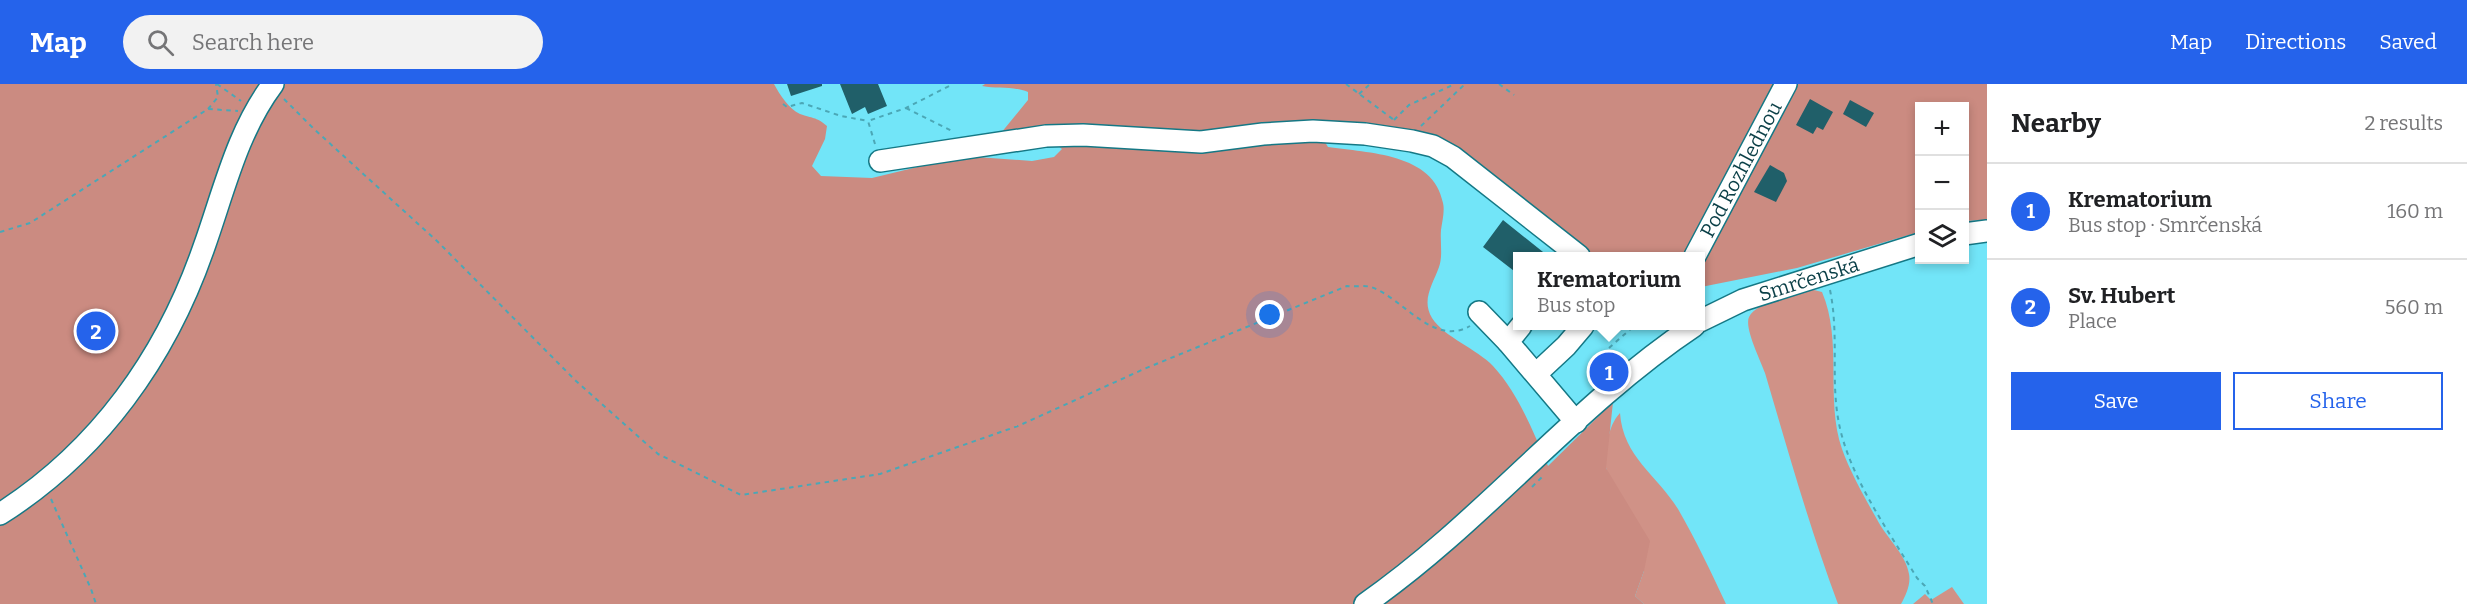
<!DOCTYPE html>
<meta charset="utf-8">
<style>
body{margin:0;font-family:Bitter,serif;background:#f2f2f2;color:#202124}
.controls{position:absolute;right:18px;top:18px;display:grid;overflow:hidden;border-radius:0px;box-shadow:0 3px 9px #0003}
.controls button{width:54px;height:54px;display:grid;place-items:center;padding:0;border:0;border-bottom:2px solid #e0e0e0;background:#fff;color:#202124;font:30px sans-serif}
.you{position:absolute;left:1270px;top:231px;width:21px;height:21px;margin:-15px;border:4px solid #fff;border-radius:50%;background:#1a73e8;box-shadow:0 0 0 9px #1a73e833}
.badge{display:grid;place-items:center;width:39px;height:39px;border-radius:50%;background:#2563eb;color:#fff;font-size:20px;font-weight:700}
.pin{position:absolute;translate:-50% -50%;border:3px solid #fff;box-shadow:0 2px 6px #0006}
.popup{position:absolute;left:1513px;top:168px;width:192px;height:78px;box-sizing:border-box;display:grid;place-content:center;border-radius:0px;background:#fff;filter:drop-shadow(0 2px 4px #0005);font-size:20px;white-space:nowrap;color:#757577}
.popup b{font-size:22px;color:#202124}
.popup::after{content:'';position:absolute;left:50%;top:100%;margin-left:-12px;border:12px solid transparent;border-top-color:#fff}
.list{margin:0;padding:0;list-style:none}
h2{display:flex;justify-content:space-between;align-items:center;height:78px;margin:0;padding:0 24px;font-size:26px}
h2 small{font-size:20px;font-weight:400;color:#757577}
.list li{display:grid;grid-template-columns:39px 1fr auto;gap:18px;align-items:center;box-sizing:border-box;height:96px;padding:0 24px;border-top:2px solid #e0e0e0}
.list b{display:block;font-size:22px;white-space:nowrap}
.list p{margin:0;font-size:20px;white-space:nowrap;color:#757577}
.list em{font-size:20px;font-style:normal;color:#757577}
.actions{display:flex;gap:12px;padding:18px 24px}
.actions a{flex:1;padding:14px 0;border:2px solid #2563eb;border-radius:0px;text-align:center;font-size:21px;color:#2563eb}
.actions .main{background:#2563eb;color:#fff}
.icon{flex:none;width:33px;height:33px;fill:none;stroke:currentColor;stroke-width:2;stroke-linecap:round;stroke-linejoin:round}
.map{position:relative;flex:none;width:1987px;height:520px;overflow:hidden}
header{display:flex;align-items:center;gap:36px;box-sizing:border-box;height:84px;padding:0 30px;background:#2563eb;color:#fff}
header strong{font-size:28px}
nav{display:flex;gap:33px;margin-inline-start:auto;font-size:21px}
.search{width:420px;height:54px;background:#f2f2f2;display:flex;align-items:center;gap:15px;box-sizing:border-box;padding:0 21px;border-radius:33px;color:#757577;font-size:22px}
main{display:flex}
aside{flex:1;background:#fff}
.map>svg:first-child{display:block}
.green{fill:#d09287}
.forest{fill:#cb8b81}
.building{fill:#205f69}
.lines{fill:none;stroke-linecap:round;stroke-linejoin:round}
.minor-casing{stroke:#157885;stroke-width:24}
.path{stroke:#4ba7b6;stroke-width:2;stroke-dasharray:4.5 4.5;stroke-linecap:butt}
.minor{stroke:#fff;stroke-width:21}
.labels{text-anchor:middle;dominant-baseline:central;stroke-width:6;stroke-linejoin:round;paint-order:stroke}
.street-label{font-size:20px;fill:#0a3f47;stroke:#72e5f8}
</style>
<header>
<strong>Map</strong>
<div class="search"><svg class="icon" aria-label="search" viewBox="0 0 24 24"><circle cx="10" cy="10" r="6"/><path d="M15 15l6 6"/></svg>Search here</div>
<nav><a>Map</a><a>Directions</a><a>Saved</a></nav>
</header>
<main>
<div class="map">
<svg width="1987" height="520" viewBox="0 0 1987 520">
<rect width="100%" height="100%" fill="#72e5f8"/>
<!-- green -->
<g class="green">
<path d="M1810,205L1822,208C1843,257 1825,315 1842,365C1851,390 1866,416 1879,439C1888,455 1906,471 1909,490C1911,500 1906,511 1901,520H1838C1810,445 1788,367 1765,289C1761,277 1744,244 1749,233C1756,218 1794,210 1810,205Z"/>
<path d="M1620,329C1623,373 1657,391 1678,425C1696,456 1711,488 1726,520H1644L1635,512L1644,487L1606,384C1606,365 1607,343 1620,329Z"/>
<polygon points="1952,503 1964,520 1913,520 1925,510 1931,516"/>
</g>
<!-- forest -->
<path class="forest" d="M0,0H774C780,11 789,25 800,30C813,35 815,32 827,42L825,55L812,82L821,92L872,94L963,72L1032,77L1054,73L1062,65L1054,59L1001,49L1028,16V8C1013,2 998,5 982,2L985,0H1987V136L1965,137L1964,22H1920L1919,148L1797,184L1701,203L1700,172H1571L1420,52L1370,40L1343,41L1323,55L1328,63C1368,69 1434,69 1443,119C1445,127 1442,138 1441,146C1440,158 1443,172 1439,183C1433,200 1421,216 1432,234C1444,253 1477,265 1493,282C1519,310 1533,348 1548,382L1613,318L1606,384L1650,457L1644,487L1635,512L1644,520H0Z"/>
<!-- building -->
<g class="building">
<polygon points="787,0 822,0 822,2 791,12"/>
<polygon points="840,0 878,0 887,22 868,30 865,23 852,30"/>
<polygon points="1810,15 1833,28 1823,46 1817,43 1813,50 1796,41"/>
<polygon points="1850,16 1874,29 1866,43 1843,30"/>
<polygon points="1770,81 1784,89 1787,97 1776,118 1754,108"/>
<polygon points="1503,136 1548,172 1518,172 1518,190 1483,163"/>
</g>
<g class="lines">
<!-- minor casing -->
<g class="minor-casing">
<g id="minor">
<polyline points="880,77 1046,52 1083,51 1201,58 1263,50 1313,47 1365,50 1412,57 1433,62 1453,73 1579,172"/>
<polyline points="1964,150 1987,147"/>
<path id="s1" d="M1695,172L1786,0"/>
<polyline points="1479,228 1508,258"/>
<path id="s2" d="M1700,237L1743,216L1920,160"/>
<polyline points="1521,242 1508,258 1576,338"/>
<polyline points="1536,290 1566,262 1583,242"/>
<path d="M0,430C99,367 166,273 204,163C224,107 237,48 273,0"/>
<path d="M1365,520C1483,438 1574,322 1694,242"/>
</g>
</g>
<!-- path -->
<g class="path">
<polyline points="217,0 241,17"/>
<polyline points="1346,0 1394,36"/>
<polyline points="1499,0 1514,11"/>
<polyline points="1359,10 1370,0"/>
<path d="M284,15L314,45L438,158L576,297L658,370L741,411L880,390L1018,342L1144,285L1347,202C1354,203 1364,201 1371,203C1403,214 1433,263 1470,242"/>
<polyline points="783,20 787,23 802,19 841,32 868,37"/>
<polyline points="906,24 954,48"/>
<polyline points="208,25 218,13 216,0"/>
<polyline points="1394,36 1409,21 1455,0"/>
<polyline points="1421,42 1465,0"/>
<polyline points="875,60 868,37 906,24 953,0"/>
<polyline points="0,148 30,139 208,25 238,27"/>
<path d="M1830,206C1839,249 1831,294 1838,334C1847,390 1888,446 1917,494L1925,502L1933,520"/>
<polyline points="1656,242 1658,242 1658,245"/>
<polyline points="1609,264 1634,242"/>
<polyline points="1532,403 1543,392"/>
<polyline points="51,415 91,505 96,520"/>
</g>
<!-- minor -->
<use href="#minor" class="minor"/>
</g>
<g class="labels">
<!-- street labels -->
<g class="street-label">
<text stroke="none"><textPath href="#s1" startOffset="98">Pod Rozhlednou</textPath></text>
<text stroke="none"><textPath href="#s2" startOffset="117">Smrčenská</textPath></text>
</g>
</g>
</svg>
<div class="controls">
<button>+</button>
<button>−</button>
<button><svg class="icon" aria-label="layers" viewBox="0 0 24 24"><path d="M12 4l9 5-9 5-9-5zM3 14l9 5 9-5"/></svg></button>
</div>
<div class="you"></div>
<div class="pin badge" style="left:1609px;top:288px">1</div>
<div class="popup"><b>Krematorium</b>Bus stop</div>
<div class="pin badge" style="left:96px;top:247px">2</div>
</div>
<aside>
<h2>Nearby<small>2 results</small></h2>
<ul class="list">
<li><span class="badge">1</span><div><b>Krematorium</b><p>Bus stop · Smrčenská</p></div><em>160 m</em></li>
<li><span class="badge">2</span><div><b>Sv. Hubert</b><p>Place</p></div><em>560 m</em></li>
</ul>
<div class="actions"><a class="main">Save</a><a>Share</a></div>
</aside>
</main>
